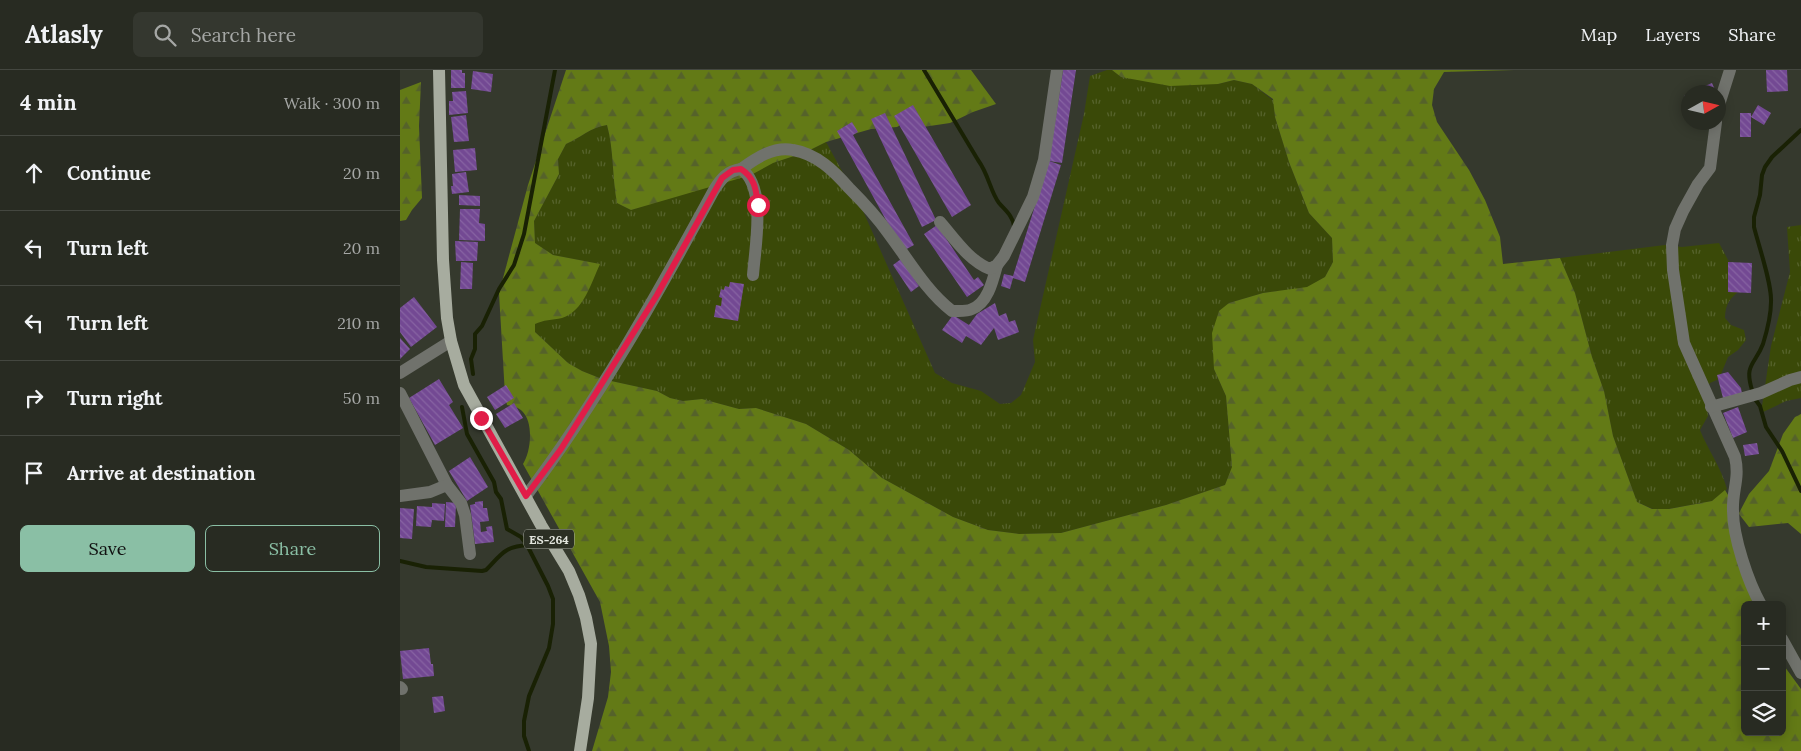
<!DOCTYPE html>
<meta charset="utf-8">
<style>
body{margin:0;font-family:Lora,serif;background:#34372f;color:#f1f3f6}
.controls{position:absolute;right:15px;bottom:15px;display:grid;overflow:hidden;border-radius:8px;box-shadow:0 2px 12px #0003}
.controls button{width:45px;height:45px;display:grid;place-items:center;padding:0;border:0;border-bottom:1px solid #444740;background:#282b22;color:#f1f3f6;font:25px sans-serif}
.compass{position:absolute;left:1281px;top:15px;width:45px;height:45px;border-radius:50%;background:#282b22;box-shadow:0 2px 12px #0003;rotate:82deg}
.stop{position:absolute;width:15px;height:15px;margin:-11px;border:4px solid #e11d48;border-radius:50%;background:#fff}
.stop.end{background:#e11d48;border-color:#fff;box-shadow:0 1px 5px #0008}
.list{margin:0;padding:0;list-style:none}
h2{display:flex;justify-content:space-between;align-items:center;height:65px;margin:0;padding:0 20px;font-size:21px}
h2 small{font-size:16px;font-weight:400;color:#a5a7a5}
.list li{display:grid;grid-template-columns:32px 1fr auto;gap:15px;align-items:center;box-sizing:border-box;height:75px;padding:0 20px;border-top:1px solid #444740}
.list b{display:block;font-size:19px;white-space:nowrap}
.list em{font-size:16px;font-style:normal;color:#a5a7a5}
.actions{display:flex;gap:10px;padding:15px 20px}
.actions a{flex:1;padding:11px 0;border:1px solid #8abfa5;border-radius:8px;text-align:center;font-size:18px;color:#8abfa5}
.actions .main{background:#8abfa5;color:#111}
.icon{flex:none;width:28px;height:28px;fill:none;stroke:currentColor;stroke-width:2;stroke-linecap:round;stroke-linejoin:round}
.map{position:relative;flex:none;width:1401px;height:681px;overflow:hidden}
header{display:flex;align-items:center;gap:30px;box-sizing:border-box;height:70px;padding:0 25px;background:#282b22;border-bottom:1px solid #444740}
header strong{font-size:24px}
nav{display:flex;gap:28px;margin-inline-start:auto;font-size:18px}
.search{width:350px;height:45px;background:#34372f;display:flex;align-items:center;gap:12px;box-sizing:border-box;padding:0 18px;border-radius:8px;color:#a5a7a5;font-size:19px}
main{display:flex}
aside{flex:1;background:#282b22}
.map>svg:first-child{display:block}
.grass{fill:url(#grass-tufts)}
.forest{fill:url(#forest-firs)}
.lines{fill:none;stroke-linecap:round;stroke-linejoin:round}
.stream{stroke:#192104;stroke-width:4}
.building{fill:url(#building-back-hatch)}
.minor{stroke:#70726c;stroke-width:12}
.major{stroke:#a7ac9f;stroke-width:12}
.route{stroke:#e11d48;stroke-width:6}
.labels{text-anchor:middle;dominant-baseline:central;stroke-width:4;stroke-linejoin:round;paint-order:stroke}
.shield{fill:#2b2f23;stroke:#abaea5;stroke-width:1}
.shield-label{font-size:12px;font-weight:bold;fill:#e2e5dd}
</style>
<header>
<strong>Atlasly</strong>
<div class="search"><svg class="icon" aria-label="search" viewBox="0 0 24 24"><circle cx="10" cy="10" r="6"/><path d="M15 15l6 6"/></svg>Search here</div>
<nav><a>Map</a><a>Layers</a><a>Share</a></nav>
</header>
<main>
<aside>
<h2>4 min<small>Walk · 300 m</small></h2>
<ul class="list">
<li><svg class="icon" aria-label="ahead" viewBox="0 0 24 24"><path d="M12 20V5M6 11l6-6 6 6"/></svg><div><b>Continue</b></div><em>20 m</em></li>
<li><svg class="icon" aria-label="left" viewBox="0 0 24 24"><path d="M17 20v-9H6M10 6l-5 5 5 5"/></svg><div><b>Turn left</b></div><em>20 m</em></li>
<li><svg class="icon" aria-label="left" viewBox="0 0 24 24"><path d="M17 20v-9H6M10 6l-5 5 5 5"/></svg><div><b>Turn left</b></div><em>210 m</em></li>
<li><svg class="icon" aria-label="right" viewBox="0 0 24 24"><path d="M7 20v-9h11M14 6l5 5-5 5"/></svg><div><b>Turn right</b></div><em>50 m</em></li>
<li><svg class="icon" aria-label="arrive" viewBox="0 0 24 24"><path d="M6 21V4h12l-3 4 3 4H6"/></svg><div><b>Arrive at destination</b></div></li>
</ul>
<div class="actions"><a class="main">Save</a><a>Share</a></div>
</aside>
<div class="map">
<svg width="1401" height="681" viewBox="0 0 1401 681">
<defs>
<pattern id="grass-tufts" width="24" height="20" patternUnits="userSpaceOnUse" patternTransform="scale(1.25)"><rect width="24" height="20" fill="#3a4908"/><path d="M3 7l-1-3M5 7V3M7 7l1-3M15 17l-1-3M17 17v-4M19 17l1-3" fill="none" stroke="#56632c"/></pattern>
<pattern id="forest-firs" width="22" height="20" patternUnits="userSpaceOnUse" patternTransform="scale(1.25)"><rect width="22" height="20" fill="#637a16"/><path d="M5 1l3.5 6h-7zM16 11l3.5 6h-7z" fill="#55622a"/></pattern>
<pattern id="building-back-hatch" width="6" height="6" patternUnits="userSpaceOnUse" patternTransform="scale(1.25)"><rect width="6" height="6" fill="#734993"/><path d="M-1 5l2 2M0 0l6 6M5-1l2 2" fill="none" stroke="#8763a2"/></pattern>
</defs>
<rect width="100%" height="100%" fill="#35392d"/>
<!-- grass -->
<g class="grass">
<path d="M707,0H712L721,7L818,14L834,10L852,14L874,31L875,47L889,92L909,143L932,168L933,192L925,207L907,218L863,223L829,233L814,299L826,326L832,398L825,415L766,435L661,463L619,464L588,460L553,447L482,408L449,380L406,354L356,338L339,339L302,329L283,331L270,328L257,321L202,309L182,301L168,293L135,262L134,254L141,251L163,247L185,226L199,194L153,185L135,173L134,151L159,104L158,89L166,74C180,68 191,57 207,55C214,80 212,107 217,133L231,140L406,82L426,72L459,132L535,303L552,313L581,321L600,334L611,333L621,325L635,292L633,270L684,44L690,6Z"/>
<polygon points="1401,155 1401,328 1386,331 1361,343 1371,276 1390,202 1387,157"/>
<path d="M1319,173L1343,218C1331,227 1325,233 1325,248L1331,255L1344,260L1346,270L1338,280L1328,287L1319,309L1310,313L1305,322L1308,346L1300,360C1308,380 1321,397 1327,419L1312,431L1268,439H1253L1237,432L1213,366L1204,321L1192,287L1175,223L1160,188L1265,175L1282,177Z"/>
</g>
<!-- forest -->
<g class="forest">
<path d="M166,0H571L596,34L573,42L550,53L523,57L504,53L497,57L471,59L426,72L406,82L373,93L351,105L231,140L217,133C212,108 214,80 207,55C191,57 180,68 166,74L158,89L159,104L134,151L135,173L153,185L200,194C191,213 184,241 162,248C152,250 143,250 135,254V262L168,293L182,301L202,309L257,321L270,328L283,331L302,329L339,339L356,338L406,354L449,380L482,408L553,447L588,460L619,464L661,463L766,435L825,415L832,397L826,326L814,299L812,263L819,241L829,233L863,223L907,217L925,207L933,192L932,168L909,143L889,92L875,47L873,29L852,14L834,10L818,14L770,16L721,7L712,0H1114L1044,2L1034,19L1032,35L1037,52L1069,100L1085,130L1100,167L1103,194L1160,188L1175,223L1192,287L1204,321L1213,366L1237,432L1252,439H1269L1312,431L1325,420L1339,443L1349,424L1369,401L1383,364L1395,347L1401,344V464L1388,453L1349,457L1339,444L1337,457L1355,535H1345V662H1382V593L1401,619V681H192L208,627L211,602L209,576L200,532L123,394C131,382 134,352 122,341C118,337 113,336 107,335L105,325L99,223L128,115Z"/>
<polygon points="21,12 19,56 22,128 12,140 6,150 0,151 0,20"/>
</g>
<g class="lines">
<!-- stream -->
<g class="stream">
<path d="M524,0L578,90C589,105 590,121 599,133C605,140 613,146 614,156"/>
<polyline points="73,304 71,289 75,279 75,264 82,256 99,219 114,195 124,164 155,0"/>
<path d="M1352,320C1344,294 1355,295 1363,274C1367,261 1371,246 1371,232C1372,214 1359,177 1354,157V147L1360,125L1362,105L1365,97L1372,87L1401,60"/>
<polyline points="1355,329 1360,336 1366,357 1382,381 1401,421"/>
<polyline points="62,337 67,364 94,412 96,422 101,429 107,459 121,467 127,475 148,516 153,529 153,554 149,578 129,626 124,651 124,666 129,681"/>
<path d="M0,491L26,497L82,501L86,500C101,485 103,477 127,475"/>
</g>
</g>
<!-- building -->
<g class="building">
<polygon points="51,0 62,0 62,3 65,3 65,18 51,18"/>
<polygon points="663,0 676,0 662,93 649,91"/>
<polygon points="1366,0 1387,0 1388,21 1367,22"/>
<polygon points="73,1 93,4 91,22 71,19"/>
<polygon points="1312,13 1316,22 1291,22"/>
<polygon points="66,21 68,43 49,45 49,31 53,31 52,22"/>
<polygon points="1288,24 1288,35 1284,26"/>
<polygon points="513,35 571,135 552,147 494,46"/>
<polygon points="1358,35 1371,43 1364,55 1351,47"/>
<polygon points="485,43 536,150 522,157 471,49"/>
<rect x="1340" y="43" width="11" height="24"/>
<polygon points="66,45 69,71 54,72 51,47"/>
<polygon points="452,52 458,62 453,65 514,175 503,181 437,61"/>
<polygon points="75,78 77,100 55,102 53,80"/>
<polygon points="649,91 661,95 625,212 613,208 610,219 601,216 604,204 613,206"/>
<polygon points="66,102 69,122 52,124 51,116 53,116 52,104"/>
<polygon points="59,125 80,126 80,136 59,135"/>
<polygon points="60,139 80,139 79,153 85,154 85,171 59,170"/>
<polygon points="537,155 574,210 578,207 584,215 567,227 524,164"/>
<polygon points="55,171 78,172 77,191 56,191"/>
<polygon points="501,189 519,216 511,222 493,195"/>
<polygon points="61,192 73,193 72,219 60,219"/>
<polygon points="1328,192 1352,193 1351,223 1328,222"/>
<polygon points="330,212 344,214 338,251 314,247 316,235 321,236 322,228 319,227 321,219 324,220 325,216 329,217"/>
<polygon points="14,227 37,257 11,277 0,262 0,238"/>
<polygon points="595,233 599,246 606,243 609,252 615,250 619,262 598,270 594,258 581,275 566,266 562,273 542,260 553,245 569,255 577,244"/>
<polygon points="0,268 10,279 0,289"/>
<polygon points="1328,302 1341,318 1342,324 1323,328 1317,305"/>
<polygon points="39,309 53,332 49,335 63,358 35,375 9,328"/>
<polygon points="106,315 114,328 95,340 87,327"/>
<polygon points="114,333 123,348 105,358 96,344"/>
<polygon points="1338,337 1347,362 1333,368 1323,343"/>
<polygon points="1357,373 1359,384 1345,386 1343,375"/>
<polygon points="70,387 88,417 67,431 49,401"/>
<polygon points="83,431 83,438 87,438 89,451 80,452 81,462 87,461 86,457 92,456 94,472 75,474 70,435 75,434 75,432"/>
<polygon points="46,432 56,433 55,457 45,457"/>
<polygon points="32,433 45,434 44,451 32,450 31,457 16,456 17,436 32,437"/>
<polygon points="0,438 14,439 12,469 0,468"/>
<polygon points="29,578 31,594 33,594 34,606 3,609 0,581"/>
<polygon points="43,626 45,641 34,643 32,627"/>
</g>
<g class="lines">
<!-- minor -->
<g class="minor">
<polyline points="1318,38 1330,0"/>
<path d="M1316,52L1310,98L1298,114L1283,141L1275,159L1272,175L1273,200L1284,273L1335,387C1340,409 1332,420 1333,441C1333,467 1348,512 1361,535"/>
<path d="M341,99C356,88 374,76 393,80C417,84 434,101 449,118C463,132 477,147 489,164C508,189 526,221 552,241C558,241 566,242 572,239C588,233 593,210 597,195"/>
<path d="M540,152C554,168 569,191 590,199L597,195L604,186L633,127L644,90L657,0"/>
<polyline points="0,303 51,271"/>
<polyline points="0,323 47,415 61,433 65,445 70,484"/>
<polyline points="1311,337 1361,323 1390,310 1401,307"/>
<polyline points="0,426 30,422 47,415"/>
<path d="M126,426C198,331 257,225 314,120C321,109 327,101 341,99C367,116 355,177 353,205"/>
<polyline points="1382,569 1401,603"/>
<polyline points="0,617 2,619"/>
</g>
<!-- major -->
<polyline class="major" points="39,0 43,190 47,248 51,271 64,315 141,455 169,501 179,525 186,548 191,574 188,628 180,681"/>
</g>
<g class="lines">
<!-- route -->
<path class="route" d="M81,348L126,426L161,379L257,225L322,108L333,100L341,99C355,108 356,120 358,135"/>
</g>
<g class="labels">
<!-- shield labels -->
<rect class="shield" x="124" y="459.5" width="50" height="19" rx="4"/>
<g class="shield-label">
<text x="149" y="469">ES-264</text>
</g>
</g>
</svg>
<div class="controls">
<button>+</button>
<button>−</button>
<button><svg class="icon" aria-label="layers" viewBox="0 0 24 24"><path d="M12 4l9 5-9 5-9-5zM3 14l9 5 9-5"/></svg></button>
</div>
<svg class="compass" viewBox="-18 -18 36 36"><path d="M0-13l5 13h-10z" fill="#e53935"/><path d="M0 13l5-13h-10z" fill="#a5a7a5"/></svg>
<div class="stop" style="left:358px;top:135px"></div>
<div class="stop end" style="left:81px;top:348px"></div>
</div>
</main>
